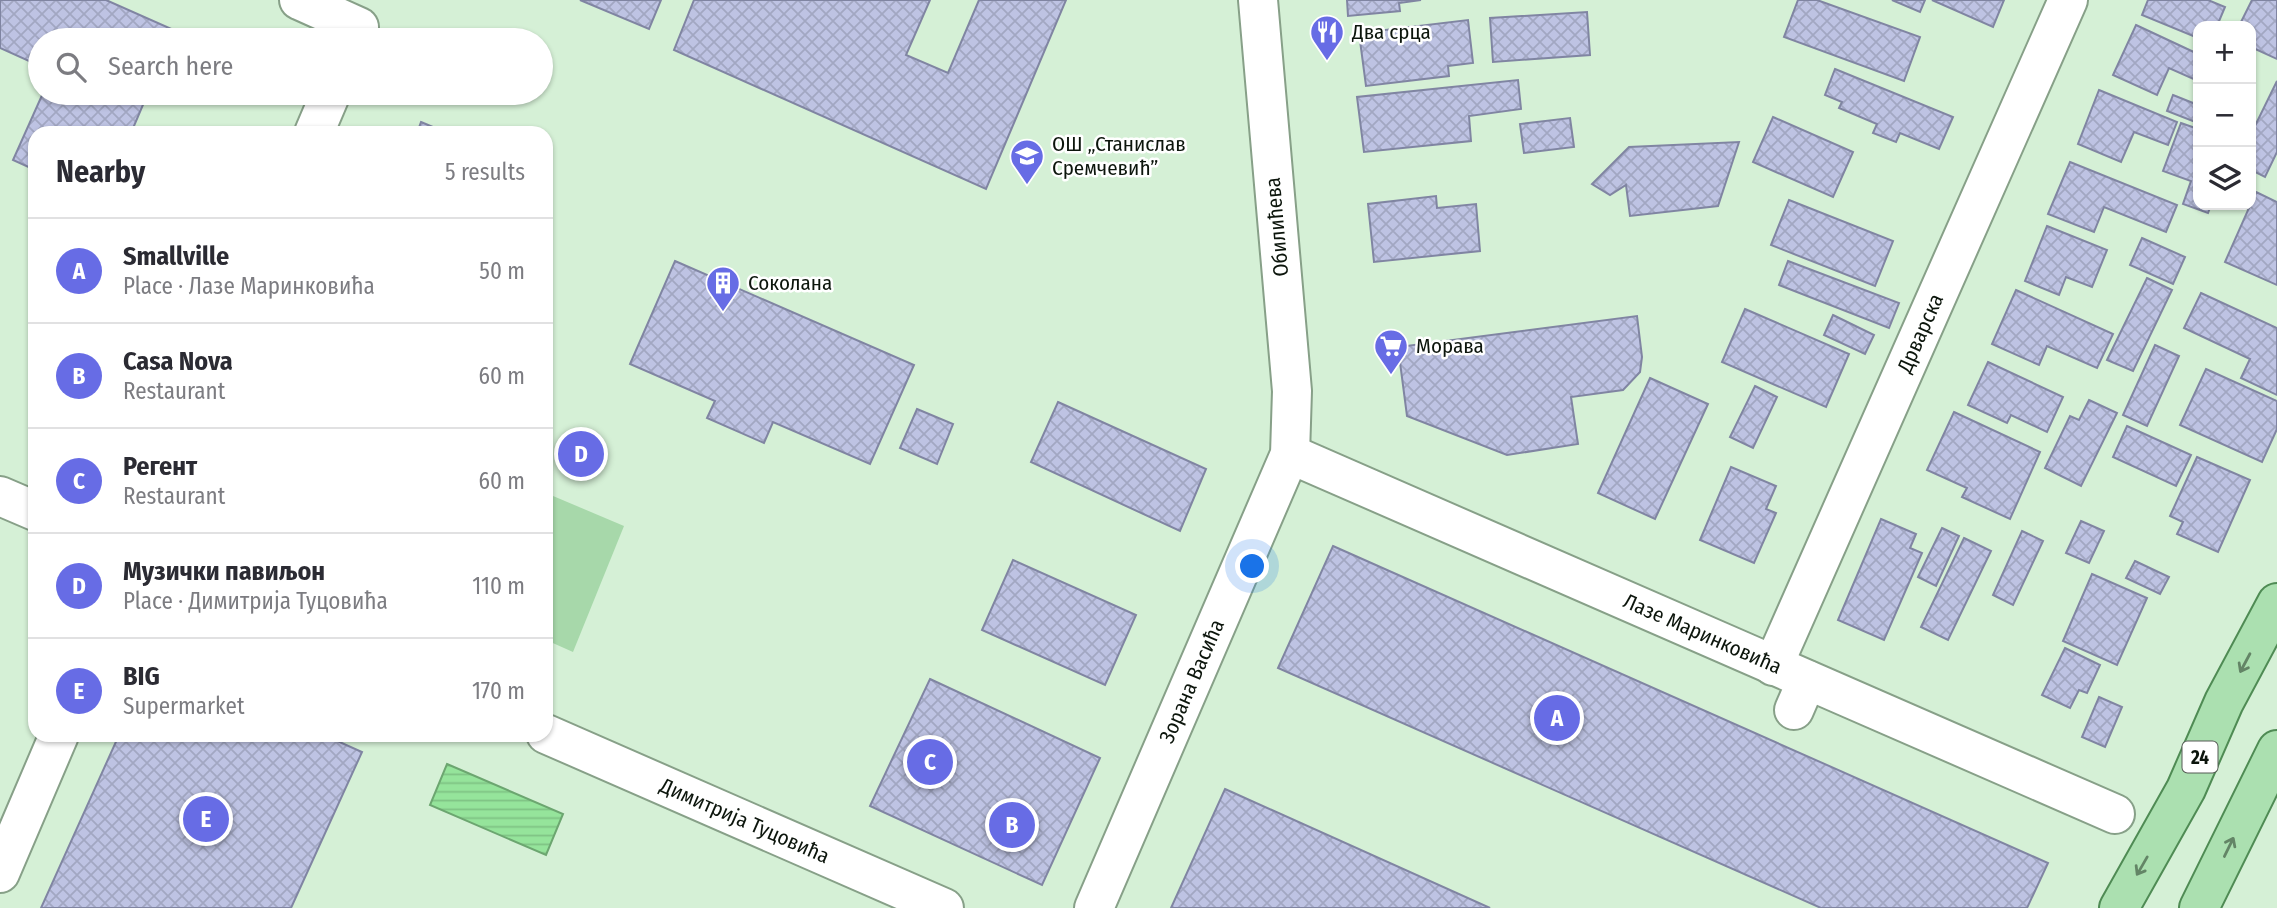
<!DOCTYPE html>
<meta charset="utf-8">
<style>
body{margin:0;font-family:"Fira Sans Condensed",sans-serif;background:#f2f2f3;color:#2b2b33}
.controls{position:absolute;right:21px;top:21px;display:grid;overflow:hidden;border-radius:14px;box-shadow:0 2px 5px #0004}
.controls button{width:63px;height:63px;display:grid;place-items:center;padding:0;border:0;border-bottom:2px solid #e1e1e2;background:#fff;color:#2b2b33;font:35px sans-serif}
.you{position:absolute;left:1253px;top:567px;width:24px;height:24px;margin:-18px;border:5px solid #fff;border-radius:50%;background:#1a73e8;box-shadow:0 0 0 10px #1a73e833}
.badge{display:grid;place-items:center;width:46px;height:46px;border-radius:50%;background:#676ce5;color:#fff;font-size:23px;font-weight:700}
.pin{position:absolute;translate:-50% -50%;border:4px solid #fff;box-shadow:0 2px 7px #0006}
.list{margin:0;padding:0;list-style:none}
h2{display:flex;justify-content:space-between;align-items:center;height:91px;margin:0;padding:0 28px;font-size:30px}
h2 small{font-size:23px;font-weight:400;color:#7c7c81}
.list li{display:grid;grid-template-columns:46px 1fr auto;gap:21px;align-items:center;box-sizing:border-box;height:105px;padding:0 28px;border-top:2px solid #e1e1e2}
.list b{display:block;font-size:26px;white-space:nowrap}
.list p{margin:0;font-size:23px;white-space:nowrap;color:#7c7c81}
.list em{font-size:23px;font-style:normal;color:#7c7c81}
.icon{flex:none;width:38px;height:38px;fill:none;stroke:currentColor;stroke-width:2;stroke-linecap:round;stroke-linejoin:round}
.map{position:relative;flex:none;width:2277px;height:908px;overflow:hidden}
.search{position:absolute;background:#fff;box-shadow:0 2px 5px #0004;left:28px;top:28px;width:525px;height:77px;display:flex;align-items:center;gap:18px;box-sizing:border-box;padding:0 24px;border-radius:38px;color:#7c7c81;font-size:26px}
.panel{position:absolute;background:#fff;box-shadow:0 2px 5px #0004;left:28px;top:126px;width:525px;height:616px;border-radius:21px}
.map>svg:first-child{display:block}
.green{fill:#a7d8aa}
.water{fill:url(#water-rules);stroke:#6ca670;stroke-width:2}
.building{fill:url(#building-cross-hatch);stroke:#8085a2;stroke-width:2}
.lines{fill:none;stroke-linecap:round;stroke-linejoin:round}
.minor-casing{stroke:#87a088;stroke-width:42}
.major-casing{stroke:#4f8b54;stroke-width:42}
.minor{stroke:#fff;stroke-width:38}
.major{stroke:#abe0b0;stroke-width:38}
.oneway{stroke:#638566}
.labels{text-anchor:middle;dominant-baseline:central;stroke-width:5;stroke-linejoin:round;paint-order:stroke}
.shield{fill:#fff;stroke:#555b55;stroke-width:2}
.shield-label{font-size:19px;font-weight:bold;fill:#0c150c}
.poi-label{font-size:21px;fill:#0c150c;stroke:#fff;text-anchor:start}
.street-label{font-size:21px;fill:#0c150c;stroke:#fff}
</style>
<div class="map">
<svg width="2277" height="908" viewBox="0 0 2277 908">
<defs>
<pattern id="water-rules" width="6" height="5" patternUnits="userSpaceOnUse" patternTransform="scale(1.75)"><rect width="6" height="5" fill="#95e49b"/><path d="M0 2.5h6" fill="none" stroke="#7fc384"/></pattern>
<pattern id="building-cross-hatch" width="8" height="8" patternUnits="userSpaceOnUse" patternTransform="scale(1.75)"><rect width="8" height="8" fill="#bec3e3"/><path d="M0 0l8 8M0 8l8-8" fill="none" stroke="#a2a7c2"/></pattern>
</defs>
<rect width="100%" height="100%" fill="#d5f0d6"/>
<!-- green -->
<polygon class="green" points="546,493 624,526 573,652 546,640"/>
<!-- water -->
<polygon class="water" points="447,764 563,814 546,855 430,805"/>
<!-- building -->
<g class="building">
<polygon points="0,0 106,0 176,31 172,40 40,40 40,66 0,48"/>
<polygon points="580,0 661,0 649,29"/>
<polygon points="694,0 930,0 906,55 948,73 979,0 1066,0 986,189 674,50"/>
<polygon points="1347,0 1421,0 1399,3 1400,11 1348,16"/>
<polygon points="1798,0 1817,0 1920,37 1904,81 1784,37"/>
<polygon points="1892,0 1925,0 1920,12"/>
<polygon points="1932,0 2004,0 1993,27"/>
<polygon points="2148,0 2208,0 2225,7 2217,26 2198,26 2198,38 2142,15"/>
<polygon points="2252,0 2277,0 2277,59 2251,47 2251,26 2239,26"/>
<polygon points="1587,12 1590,55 1493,62 1490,18"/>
<polygon points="1468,20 1473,63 1448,66 1449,76 1366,86 1359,33"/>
<polygon points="2136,25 2198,54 2198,81 2169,68 2157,95 2113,75"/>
<polygon points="1835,69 1953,117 1939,149 1900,133 1896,142 1873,133 1877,124 1839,108 1842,102 1825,95"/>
<polygon points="1518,80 1521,109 1469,116 1471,141 1364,152 1357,97"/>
<polygon points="2277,81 2277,152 2265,177 2251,170 2251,134"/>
<polygon points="2099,90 2177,122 2168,145 2134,132 2121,162 2078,144"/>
<polygon points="43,93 148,93 131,133 35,133 35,170 13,160"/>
<polygon points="2173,95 2198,105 2198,123 2167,111"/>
<polygon points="1773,117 1853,152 1833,197 1753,162"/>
<polygon points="1570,118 1574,147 1524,153 1520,124"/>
<polygon points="421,122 447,133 417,133"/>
<polygon points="2181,123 2198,129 2198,205 2211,205 2208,213 2183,204 2191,181 2163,171"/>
<polygon points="1739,142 1718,206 1630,216 1626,185 1610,195 1592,184 1629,147"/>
<polygon points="2070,162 2177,205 2166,232 2104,207 2094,232 2048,214"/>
<polygon points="2256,192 2277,202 2277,285 2225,262"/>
<polygon points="1436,196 1437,208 1476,204 1480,251 1374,262 1368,204"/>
<polygon points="1789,200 1893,241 1875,286 1771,245"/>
<polygon points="2047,226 2107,250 2092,287 2066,277 2059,295 2025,281"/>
<polygon points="2142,238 2185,257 2173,284 2130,265"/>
<polygon points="675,261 914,365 870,464 773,422 764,443 707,418 715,401 630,364"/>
<polygon points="1788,261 1899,303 1889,328 1779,285"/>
<polygon points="2147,278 2172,290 2133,371 2107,360"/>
<polygon points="2016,290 2113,334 2097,368 2047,346 2039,365 1992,344"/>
<polygon points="2201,293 2277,328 2277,395 2241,378 2250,359 2184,328"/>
<polygon points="1745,309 1849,354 1826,407 1722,362"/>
<polygon points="1833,315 1874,335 1865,354 1824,335"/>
<polygon points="1637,316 1642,357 1640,372 1623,390 1571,397 1578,444 1507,455 1407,416 1398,347"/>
<polygon points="2155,345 2179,356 2147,426 2123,415"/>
<polygon points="1988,362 2063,397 2047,432 2011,415 2007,423 1968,405"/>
<polygon points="2206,369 2277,401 2277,429 2262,462 2180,425"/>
<polygon points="1650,378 1708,404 1655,519 1598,493"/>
<polygon points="1755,386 1777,397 1753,448 1730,437"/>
<polygon points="2089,400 2117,413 2081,486 2045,468 2070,416 2079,420"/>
<polygon points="1058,402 1206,469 1180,531 1031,462"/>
<polygon points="917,409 953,424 937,464 900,448"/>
<polygon points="1954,412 2040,452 2010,519 1962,497 1967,488 1927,470"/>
<polygon points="2127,426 2191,455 2176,486 2113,457"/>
<circle cx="581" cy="453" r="15"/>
<polygon points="2197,457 2250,480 2218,552 2177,534 2183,522 2170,516"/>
<polygon points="1731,467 1776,486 1766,509 1776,513 1754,563 1700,540"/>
<polygon points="1881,519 1916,534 1910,548 1922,553 1884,640 1838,620"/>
<polygon points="2081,521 2104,531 2089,563 2066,553"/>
<polygon points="1942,528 1959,536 1936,586 1918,577"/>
<polygon points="2022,531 2043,541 2013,605 1993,595"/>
<polygon points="1964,538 1991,551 1948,640 1921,627"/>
<polygon points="1333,546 2048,863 2027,908 1821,908 1278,668"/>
<polygon points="1013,560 1136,615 1105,685 982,630"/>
<polygon points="2135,561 2169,577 2160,594 2126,578"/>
<polygon points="2092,574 2147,598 2117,665 2063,641"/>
<polygon points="2065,648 2100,665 2087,693 2079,690 2070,708 2042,695"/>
<polygon points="930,679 1100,758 1042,885 870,806"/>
<polygon points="2099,697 2122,707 2105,747 2082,737"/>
<polygon points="119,735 324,735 362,752 291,908 41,908"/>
<polygon points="1225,789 1490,908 1171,908"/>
</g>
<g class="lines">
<!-- minor casing -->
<g class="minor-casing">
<g id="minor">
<polyline points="299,0 359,27"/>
<polyline points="314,133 331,93"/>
<path id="s1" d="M1290,454L2115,814"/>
<polyline points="0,496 35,511"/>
<path id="s2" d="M1773,666L2068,0"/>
<polyline points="1794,710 1807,680"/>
<path id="s3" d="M546,734L944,908"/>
<polyline points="0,873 59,735"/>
<path id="s4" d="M1094,908L1290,454L1292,391L1258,0"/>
</g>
</g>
<!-- major casing -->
<g class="major-casing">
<g id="major">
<polyline points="2119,908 2186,789 2224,702 2277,603"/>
<polyline points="2199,908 2277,750"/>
</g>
</g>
<!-- minor -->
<use href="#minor" class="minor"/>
<!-- major -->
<use href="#major" class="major"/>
</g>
<!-- one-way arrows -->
<defs><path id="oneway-shaft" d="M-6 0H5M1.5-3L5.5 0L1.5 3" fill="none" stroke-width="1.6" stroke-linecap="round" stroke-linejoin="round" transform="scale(1.75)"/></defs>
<g class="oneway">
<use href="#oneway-shaft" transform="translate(2245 663) rotate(118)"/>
<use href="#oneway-shaft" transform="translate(2229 847) rotate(-64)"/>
<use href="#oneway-shaft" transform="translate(2142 866) rotate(120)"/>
</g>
<!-- icons -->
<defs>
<g id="restaurant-pin" transform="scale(1.75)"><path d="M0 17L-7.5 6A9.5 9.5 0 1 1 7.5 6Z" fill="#676ce5" stroke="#fff"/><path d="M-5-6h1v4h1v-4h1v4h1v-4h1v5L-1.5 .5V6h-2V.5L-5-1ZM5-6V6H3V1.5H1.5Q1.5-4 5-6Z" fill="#fff"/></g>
<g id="school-pin" transform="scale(1.75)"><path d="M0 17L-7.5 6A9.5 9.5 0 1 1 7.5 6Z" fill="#676ce5" stroke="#fff"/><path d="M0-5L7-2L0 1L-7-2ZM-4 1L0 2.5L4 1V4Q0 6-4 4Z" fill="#fff"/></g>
<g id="building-pin" transform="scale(1.75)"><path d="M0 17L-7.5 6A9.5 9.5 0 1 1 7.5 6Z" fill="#676ce5" stroke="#fff"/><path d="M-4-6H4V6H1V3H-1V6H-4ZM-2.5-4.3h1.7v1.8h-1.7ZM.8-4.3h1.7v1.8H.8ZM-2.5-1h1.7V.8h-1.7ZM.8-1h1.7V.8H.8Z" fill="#fff"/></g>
<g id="supermarket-pin" transform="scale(1.75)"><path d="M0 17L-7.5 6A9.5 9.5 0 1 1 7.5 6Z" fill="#676ce5" stroke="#fff"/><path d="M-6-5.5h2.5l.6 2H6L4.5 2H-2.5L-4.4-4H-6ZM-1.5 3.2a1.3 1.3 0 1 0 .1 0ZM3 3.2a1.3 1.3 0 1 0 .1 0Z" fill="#fff"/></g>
</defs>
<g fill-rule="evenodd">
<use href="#restaurant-pin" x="1327" y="32"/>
<use href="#school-pin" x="1027" y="156"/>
<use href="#building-pin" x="723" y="283"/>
<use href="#supermarket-pin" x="1391" y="346"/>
</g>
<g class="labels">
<!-- shield labels -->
<rect class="shield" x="2182.5" y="741.5" width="35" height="31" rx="5"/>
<g class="shield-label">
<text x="2200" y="757">24</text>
</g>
<!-- poi labels -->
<g class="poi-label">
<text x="1352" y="32">Два срца</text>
<text x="1052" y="144">ОШ „Станислав<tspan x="1052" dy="24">Сремчевић”</tspan></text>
<text x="748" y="283">Соколана</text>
<text x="1416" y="346">Морава</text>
</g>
<!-- street labels -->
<g class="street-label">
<text transform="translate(1277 227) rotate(-95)">Обилићева</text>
<text stroke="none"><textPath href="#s2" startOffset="364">Дрварска</textPath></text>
<text stroke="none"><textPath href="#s1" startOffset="450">Лазе Маринковића</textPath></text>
<text stroke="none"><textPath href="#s4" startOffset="247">Зорана Васића</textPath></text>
<text stroke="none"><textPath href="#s3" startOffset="217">Димитрија Туцовића</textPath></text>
</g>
</g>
</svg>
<div class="controls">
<button>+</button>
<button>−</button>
<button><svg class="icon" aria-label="layers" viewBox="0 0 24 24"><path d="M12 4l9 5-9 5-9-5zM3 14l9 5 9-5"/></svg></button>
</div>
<div class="you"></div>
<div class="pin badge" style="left:1557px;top:718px">A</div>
<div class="pin badge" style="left:1012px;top:825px">B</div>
<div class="pin badge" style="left:930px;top:762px">C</div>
<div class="pin badge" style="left:581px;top:454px">D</div>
<div class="pin badge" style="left:206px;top:819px">E</div>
<div class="search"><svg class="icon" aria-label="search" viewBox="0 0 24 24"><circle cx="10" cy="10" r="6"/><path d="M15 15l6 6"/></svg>Search here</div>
<section class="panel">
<h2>Nearby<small>5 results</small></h2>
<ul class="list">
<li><span class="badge">A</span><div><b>Smallville</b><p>Place · Лазе Маринковића</p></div><em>50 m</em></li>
<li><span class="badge">B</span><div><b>Casa Nova</b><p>Restaurant</p></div><em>60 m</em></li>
<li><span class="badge">C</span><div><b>Регент</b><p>Restaurant</p></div><em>60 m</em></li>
<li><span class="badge">D</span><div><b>Музички павиљон</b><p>Place · Димитрија Туцовића</p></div><em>110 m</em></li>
<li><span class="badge">E</span><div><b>BIG</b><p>Supermarket</p></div><em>170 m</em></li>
</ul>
</section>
</div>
